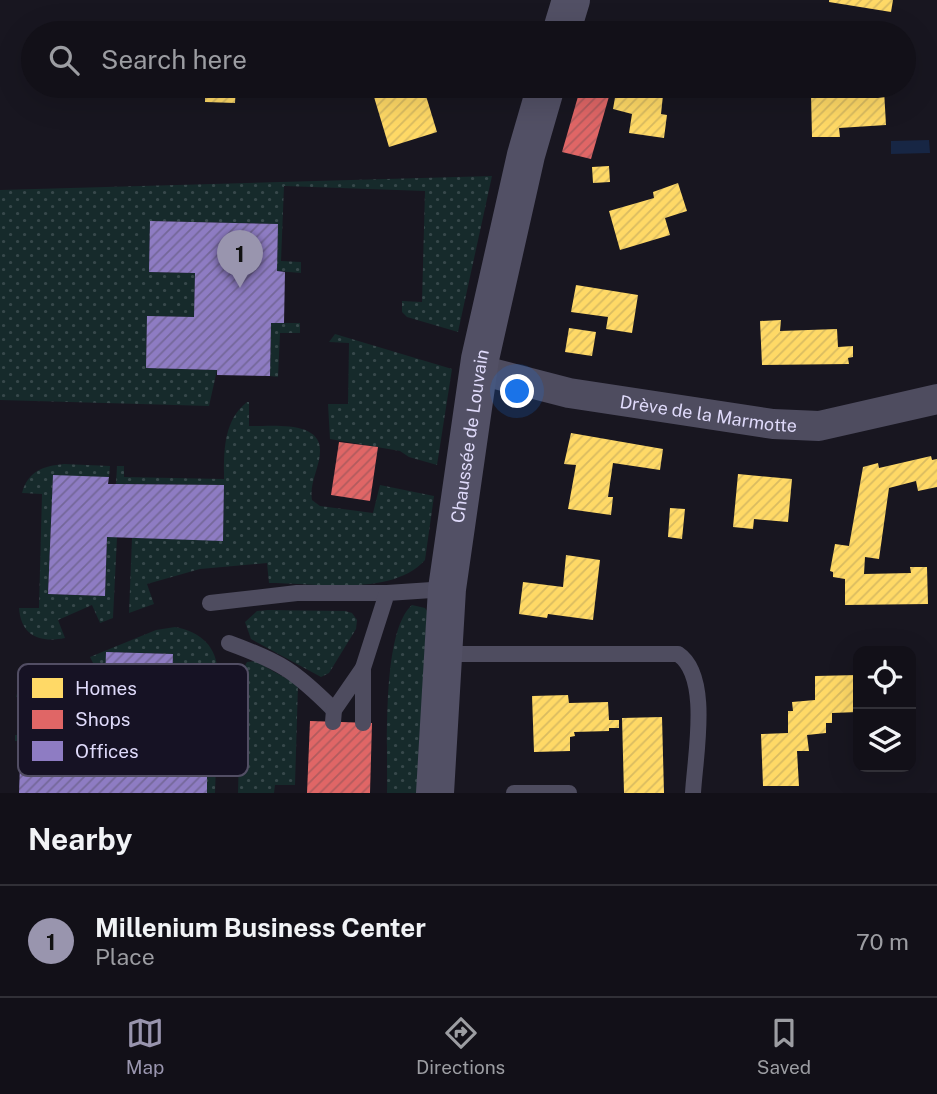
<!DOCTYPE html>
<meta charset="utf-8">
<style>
body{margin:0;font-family:"Public Sans",sans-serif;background:#1f1e25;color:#f1f3f6}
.controls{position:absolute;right:21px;bottom:21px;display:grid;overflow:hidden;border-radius:14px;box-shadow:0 7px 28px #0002}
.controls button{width:63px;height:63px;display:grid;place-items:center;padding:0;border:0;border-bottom:2px solid #313037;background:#121018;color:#f1f3f6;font:35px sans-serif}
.you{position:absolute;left:518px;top:392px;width:24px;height:24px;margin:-18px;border:5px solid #fff;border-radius:50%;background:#1a73e8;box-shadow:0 0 0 10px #1a73e833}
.badge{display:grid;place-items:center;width:46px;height:46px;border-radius:50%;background:#9995ae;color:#111;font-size:23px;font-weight:700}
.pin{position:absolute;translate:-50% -58px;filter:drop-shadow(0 2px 4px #0008)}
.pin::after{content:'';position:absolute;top:37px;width:24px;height:21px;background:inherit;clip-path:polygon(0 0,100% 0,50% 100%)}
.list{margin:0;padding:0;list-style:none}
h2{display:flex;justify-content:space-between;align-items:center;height:91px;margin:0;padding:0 28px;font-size:30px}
h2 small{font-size:23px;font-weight:400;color:#9c9da2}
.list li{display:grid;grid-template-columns:46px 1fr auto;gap:21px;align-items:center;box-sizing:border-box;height:112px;padding:0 28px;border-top:2px solid #313037}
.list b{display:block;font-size:26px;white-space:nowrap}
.list p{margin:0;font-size:23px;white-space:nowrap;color:#9c9da2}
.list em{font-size:23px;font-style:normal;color:#9c9da2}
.icon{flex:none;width:38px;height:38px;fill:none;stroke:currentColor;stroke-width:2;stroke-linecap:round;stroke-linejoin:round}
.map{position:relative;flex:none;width:937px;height:793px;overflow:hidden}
.search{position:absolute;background:#121018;box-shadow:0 7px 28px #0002;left:21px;right:21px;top:21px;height:77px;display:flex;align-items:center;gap:18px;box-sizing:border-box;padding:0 24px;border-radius:38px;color:#9c9da2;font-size:26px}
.sheet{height:203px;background:#121018}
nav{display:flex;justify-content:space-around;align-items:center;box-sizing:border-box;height:98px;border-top:2px solid #313037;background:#121018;font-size:19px;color:#9c9da2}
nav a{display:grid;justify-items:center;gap:4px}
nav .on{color:#9995ae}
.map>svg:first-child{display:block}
.grass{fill:url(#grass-dots)}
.water{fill:#172644}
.homes{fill:url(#homes-hatch)}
.shops{fill:url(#shops-hatch)}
.offices{fill:url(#offices-hatch)}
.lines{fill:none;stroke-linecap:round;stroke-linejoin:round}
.lane{stroke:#4e4c5f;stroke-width:16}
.street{stroke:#4e4c5f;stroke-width:30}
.secondary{stroke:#525065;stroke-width:38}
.labels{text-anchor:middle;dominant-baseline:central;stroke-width:7;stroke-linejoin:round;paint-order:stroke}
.street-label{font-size:18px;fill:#dfdafa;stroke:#161224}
.key{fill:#161224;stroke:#524e64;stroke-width:2}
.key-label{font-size:19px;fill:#dfdafa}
</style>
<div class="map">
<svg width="937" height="793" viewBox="0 0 937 793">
<defs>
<pattern id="grass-dots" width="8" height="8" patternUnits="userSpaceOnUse" patternTransform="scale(1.75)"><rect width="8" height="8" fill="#162a2b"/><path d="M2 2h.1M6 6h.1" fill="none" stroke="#37484b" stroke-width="1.8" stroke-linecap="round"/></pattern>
<pattern id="homes-hatch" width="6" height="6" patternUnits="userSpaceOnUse" patternTransform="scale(1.75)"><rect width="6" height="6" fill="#ffd966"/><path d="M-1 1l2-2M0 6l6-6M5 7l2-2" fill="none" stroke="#d9bb61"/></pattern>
<pattern id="shops-hatch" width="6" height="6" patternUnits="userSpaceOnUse" patternTransform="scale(1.75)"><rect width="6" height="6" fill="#e06666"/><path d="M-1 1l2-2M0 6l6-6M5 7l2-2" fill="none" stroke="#b15b5e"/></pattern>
<pattern id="offices-hatch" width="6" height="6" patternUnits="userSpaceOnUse" patternTransform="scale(1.75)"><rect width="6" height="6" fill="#8e7cc3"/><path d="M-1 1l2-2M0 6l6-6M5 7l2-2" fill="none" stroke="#746799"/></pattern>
</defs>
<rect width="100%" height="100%" fill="#181620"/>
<!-- grass -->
<g class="grass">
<polygon points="492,176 458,332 407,317 402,312 402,301 422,302 425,191 284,186 281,261 301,262 301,273 277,271 278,224 150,221 149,272 195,273 194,317 147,316 146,368 217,370 209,406 0,400 0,190"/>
<polygon points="271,323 300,323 300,333 280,333 278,377 270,376"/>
<polygon points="335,334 452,369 437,465 409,457 400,451 330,439 328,404 348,404 349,343 329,342"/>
<path d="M247,402H249V426C268,427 321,419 320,451C320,467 309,483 312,500L320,506L373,513L380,485L434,496L425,560C392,597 315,583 269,583L267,563L200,569L147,584L154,604L129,613L132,538L223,540L224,485L116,484L117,466H124V477L224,479C224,452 223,421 247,402Z"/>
<path d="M64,464L110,466L109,477L53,476L48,594L105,596L107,537H117L113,618L100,623L92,605L58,620L65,638C40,643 21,636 19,608H39L42,494L22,493C28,471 43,466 64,464Z"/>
<path d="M412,605L425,608L430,615L421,793H387C388,751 381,632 412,605Z"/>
<polygon points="268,610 345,611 352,613 357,620 356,629 329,673 321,677 251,639 245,622 257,611"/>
<path d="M175,627C201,632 217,646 218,674H194L193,734L170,735L173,654L107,652L103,742L15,741V735H35L36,697H16C22,678 33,670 53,668L62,689L99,675L90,657L156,630Z"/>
<polygon points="255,661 298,685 295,785 275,785 274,793 238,793 241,673 247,662"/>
<polygon points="163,762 216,764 215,793 207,793 207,771 163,769"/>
</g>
<!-- water -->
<polygon class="water" points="929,140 930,153 891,154 891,141"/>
<!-- homes -->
<g class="homes">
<polygon points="829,0 893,0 891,12 829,2"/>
<polygon points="145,86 171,86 170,96 144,95"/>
<polygon points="205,86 236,86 235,103 205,102"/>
<polygon points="375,86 423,86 437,132 389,147 371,87"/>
<polygon points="617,86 664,86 661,114 667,115 664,138 629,133 632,114 613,109"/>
<polygon points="884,90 886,125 839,128 840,137 812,137 811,94"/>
<polygon points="609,166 610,182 593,183 592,167"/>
<polygon points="678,183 687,211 665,218 670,235 620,250 609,211 654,198 653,192"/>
<polygon points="576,285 638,295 632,333 606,329 608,317 571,312"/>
<polygon points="781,320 780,331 837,329 838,347 853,346 853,357 848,358 849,364 762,365 760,321"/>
<polygon points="569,328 596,332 592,356 565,352"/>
<polygon points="571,433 663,449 660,470 613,463 608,497 613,497 611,515 568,509 576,465 564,464"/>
<polygon points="931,456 932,460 937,459 937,487 918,491 916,481 889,488 879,559 865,557 864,574 911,573 910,567 927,567 928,604 845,605 845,579 833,577 833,572 830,571 835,544 849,546 863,467 878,463 879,468"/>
<polygon points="738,474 792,479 788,522 754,519 753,529 733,527"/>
<polygon points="670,508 685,509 682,539 668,537"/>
<polygon points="566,555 600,560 593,620 548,614 547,618 519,614 523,582 563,587"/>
<polygon points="858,675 858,712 832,713 832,723 826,723 826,733 807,735 809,751 797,751 799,786 763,786 761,734 788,733 788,711 793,711 792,702 815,700 815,676"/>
<polygon points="568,695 569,703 608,702 609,720 619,720 619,728 609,728 609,731 574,732 575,736 570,737 570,751 534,752 532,696"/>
<polygon points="662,717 664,793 624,793 622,718"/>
</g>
<!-- shops -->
<g class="shops">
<polygon points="581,86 612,86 591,159 562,152"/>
<polygon points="339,442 378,447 370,501 331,495"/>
<polygon points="310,721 372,723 370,793 307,793"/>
</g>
<!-- offices -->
<g class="offices">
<polygon points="150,221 278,224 277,271 285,272 284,323 271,323 270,376 217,375 217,370 146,368 147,316 194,317 195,273 149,272"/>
<polygon points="53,475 109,477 108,484 116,484 224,485 223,541 107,537 105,596 48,594"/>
<polygon points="106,652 173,654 170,744 164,744 163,769 207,771 207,793 19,793 20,765 110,768 111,743 103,742"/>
</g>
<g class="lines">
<!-- lane -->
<g class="lane">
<polyline points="210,603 297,593 387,593"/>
<path d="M229,643C281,662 295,671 334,710"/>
<path d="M442,654H678C711,676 695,756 693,793"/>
<polyline points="333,722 334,710 363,668"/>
<polyline points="363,723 363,668 387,593 447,589"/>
<polyline points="514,793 569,793"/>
</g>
<!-- street -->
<path class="street" id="s1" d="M480,370L569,393L773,424L819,426L937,399"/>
<!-- secondary -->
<g class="secondary">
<polyline points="561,33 571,0"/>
<path id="s2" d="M435,793L447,589L480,359L526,155L546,86"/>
</g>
</g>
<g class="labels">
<!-- street labels -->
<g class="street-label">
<text stroke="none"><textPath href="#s1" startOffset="233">Drève de la Marmotte</textPath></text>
<text stroke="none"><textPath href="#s2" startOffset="359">Chaussée de Louvain</textPath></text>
</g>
</g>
<!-- legend -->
<rect x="18" y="664" width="230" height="112" rx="10" class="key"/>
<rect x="32" y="678" width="31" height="20" fill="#ffd966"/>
<rect x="32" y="710" width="31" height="19" fill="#e06666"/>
<rect x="32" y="741" width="31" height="20" fill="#8e7cc3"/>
<g class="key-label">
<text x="75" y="695">Homes</text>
<text x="75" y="726">Shops</text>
<text x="75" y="758">Offices</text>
</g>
</svg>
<div class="controls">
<button><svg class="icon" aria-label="locate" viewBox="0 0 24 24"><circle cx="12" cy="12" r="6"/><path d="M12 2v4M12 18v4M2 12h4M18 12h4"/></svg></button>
<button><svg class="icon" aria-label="layers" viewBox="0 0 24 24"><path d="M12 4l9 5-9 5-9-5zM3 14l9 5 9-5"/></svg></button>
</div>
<div class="you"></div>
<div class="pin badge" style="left:240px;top:288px">1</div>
<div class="search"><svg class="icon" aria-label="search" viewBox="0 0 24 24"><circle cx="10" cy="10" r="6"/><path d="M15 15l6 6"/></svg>Search here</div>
</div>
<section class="sheet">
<h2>Nearby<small></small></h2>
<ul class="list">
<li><span class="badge">1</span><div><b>Millenium Business Center</b><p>Place</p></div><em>70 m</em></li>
</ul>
</section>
<nav>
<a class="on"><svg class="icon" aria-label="map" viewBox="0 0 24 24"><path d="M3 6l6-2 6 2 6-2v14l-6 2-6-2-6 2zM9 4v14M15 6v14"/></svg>Map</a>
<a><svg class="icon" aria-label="directions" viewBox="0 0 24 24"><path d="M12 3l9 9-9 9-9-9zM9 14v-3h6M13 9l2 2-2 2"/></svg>Directions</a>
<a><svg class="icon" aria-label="saved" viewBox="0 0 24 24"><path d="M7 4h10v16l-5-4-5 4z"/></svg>Saved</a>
</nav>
